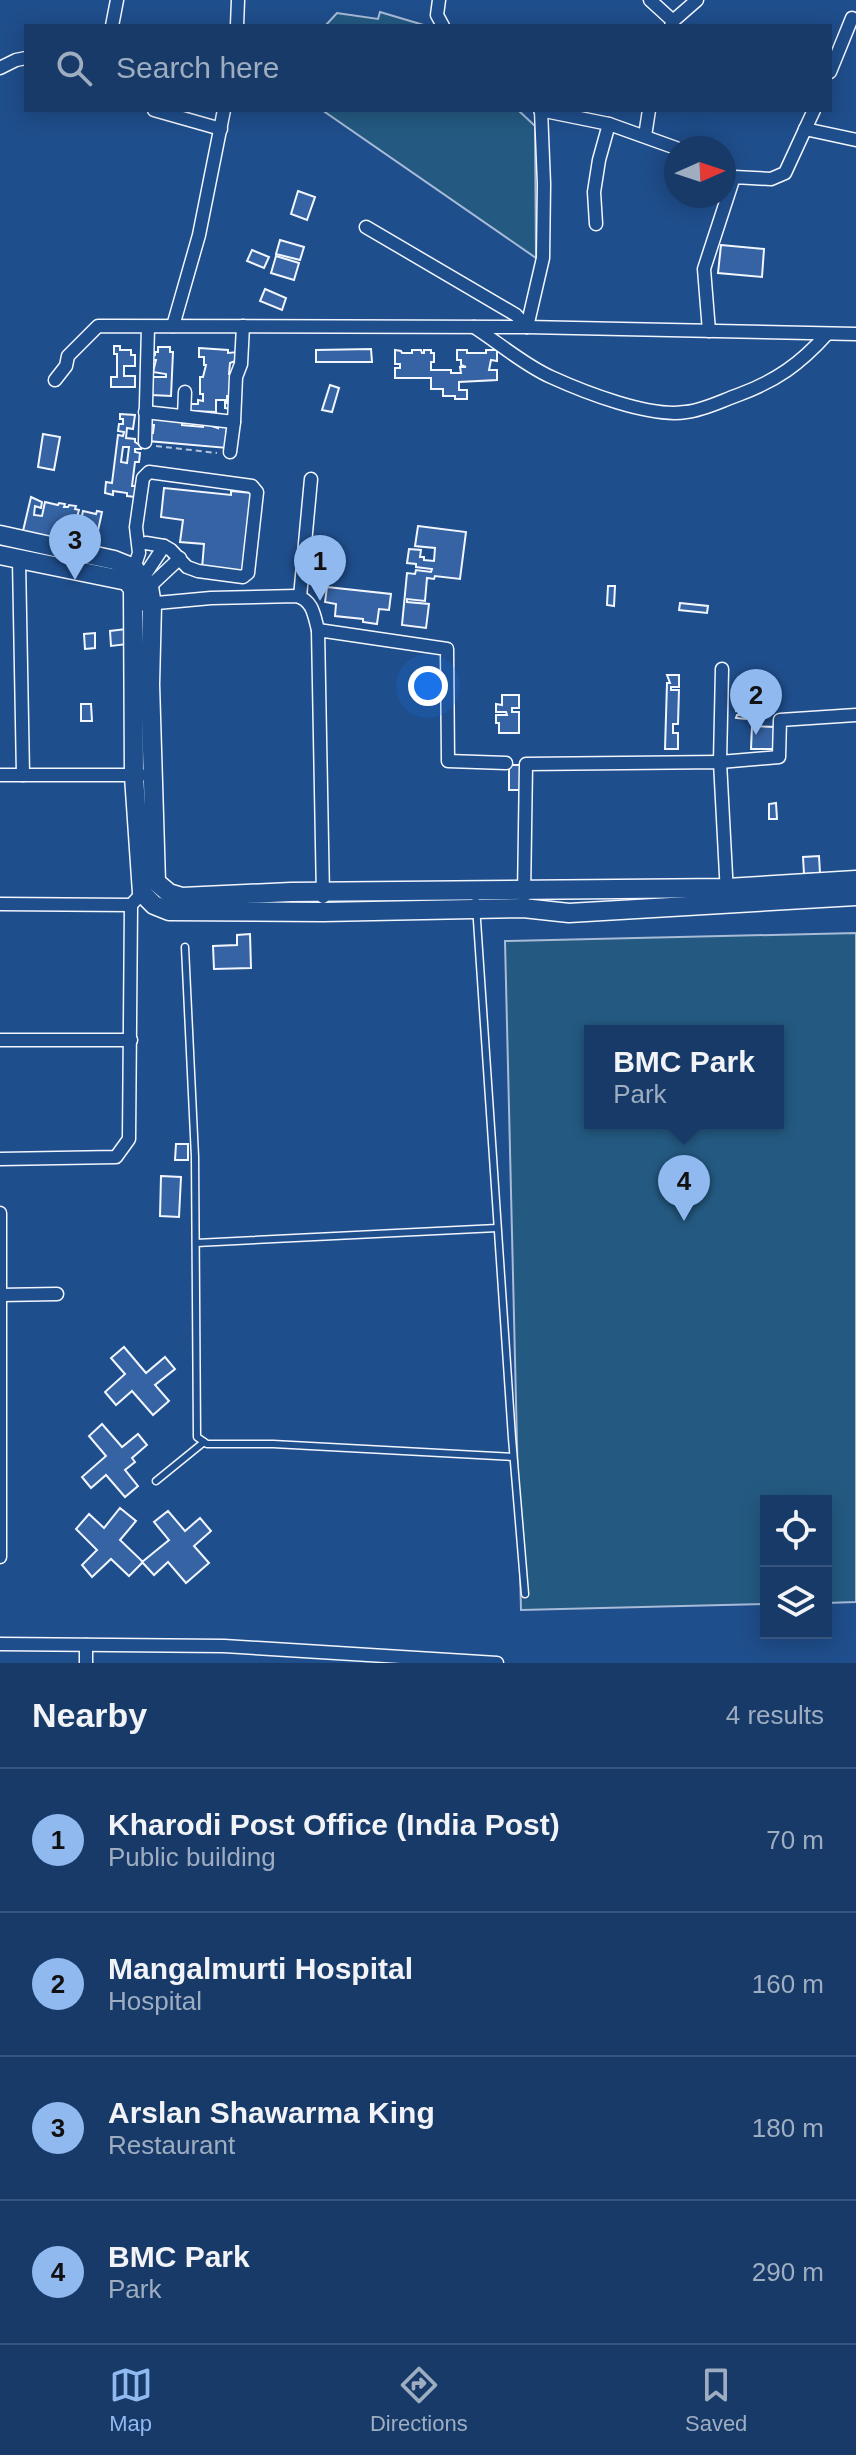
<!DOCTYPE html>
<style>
body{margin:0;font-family:Helvetica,sans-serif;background:#244571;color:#f1f3f6}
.controls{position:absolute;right:24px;bottom:24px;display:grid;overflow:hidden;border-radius:0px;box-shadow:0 4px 20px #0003}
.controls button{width:72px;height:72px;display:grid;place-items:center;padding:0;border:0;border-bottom:2px solid #36547d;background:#173a69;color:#f1f3f6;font:40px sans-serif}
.compass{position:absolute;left:664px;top:136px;width:72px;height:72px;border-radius:50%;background:#173a69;box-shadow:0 4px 20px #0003;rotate:87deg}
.you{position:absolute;left:428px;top:686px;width:28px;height:28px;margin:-20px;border:6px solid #fff;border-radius:50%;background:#1a73e8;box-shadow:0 0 0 12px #1a73e833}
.badge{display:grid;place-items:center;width:52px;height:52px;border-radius:50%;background:#90b9f0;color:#111;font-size:26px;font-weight:700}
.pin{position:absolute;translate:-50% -66px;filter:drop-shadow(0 2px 4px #0008)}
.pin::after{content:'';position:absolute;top:42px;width:28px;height:24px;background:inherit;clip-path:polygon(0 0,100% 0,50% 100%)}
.popup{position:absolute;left:584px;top:1025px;width:200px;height:104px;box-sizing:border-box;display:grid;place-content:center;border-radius:0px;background:#173a69;filter:drop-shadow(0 2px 6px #0005);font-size:26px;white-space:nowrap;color:#9eadc0}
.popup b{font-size:30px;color:#f1f3f6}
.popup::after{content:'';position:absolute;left:50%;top:100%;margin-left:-16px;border:16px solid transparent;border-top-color:#173a69}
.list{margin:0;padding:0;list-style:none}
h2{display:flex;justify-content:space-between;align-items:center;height:104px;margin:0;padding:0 32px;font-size:34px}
h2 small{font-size:26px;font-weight:400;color:#9eadc0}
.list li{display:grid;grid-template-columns:52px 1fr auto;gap:24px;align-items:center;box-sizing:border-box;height:144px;padding:0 32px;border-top:2px solid #36547d}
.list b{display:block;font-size:30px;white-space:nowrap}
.list p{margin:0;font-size:26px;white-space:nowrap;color:#9eadc0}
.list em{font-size:26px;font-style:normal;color:#9eadc0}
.icon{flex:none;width:44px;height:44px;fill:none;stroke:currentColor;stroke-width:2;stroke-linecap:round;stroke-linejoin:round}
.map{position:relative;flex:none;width:856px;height:1663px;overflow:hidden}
.search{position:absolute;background:#173a69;box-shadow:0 4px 20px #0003;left:24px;right:24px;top:24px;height:88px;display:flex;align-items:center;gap:20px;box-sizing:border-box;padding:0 28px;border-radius:0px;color:#9eadc0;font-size:30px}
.sheet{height:680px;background:#173a69}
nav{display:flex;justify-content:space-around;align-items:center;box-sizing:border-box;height:112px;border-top:2px solid #36547d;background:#173a69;font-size:22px;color:#9eadc0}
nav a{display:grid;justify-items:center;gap:4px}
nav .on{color:#90b9f0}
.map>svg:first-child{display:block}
.green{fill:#245a82;stroke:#a8bbd7;stroke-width:2;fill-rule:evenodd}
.building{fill:#3563a3;stroke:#f2f6ff;stroke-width:2;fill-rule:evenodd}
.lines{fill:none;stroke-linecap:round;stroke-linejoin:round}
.lane-casing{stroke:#f2f6ff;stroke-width:9}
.street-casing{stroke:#f2f6ff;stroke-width:15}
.secondary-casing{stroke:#f2f6ff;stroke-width:21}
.path{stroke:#b3c4dc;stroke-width:2;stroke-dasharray:6 4;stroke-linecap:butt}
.lane{stroke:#1f4e8c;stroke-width:6}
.street{stroke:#1f4e8c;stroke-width:12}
.secondary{stroke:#1f4e8c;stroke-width:18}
</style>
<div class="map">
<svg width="856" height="1663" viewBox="0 0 856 1663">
<rect width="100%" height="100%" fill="#1f4e8c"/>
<!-- green -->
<g class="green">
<polygon points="380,12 427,26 325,26 337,13 378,19"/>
<polygon points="322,110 518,110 535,126 536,258"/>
<path d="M856,933V1602L826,1603V1501H766V1604L521,1610L505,941ZM590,1031H778V1123H590Z"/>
</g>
<!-- building -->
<g class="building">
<polygon points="298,191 315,197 307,220 291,214"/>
<polygon points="280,240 304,247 300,260 276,254"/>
<polygon points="721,245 764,249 762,277 718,273"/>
<polygon points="252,250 269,257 264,268 247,261"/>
<polygon points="276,256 299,263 294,280 271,273"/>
<polygon points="265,289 286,298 282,310 260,301"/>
<polygon points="114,346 120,346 120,350 131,350 131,355 135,355 135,366 124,366 124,376 135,376 135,387 111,387 111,377 117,377 117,354 114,354"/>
<polygon points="158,347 170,347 170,352 173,352 171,396 152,395 152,377 166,377 166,374 153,372 156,360 152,360 152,355 155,355 155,352 158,352"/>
<polygon points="199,348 228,350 228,353 238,352 238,360 230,363 229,374 232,374 232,396 227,396 227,403 231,403 233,409 225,408 225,400 216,400 216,412 190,411 190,404 198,404 198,400 203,401 203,394 200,394 200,377 203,377 206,365 204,365 204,357 199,357"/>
<polygon points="371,349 372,362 316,362 316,350"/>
<polygon points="395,350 401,351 402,353 412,353 412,350 421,350 422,353 424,353 424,350 431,350 431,353 434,353 434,362 431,362 431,370 451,370 451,373 461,373 460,367 466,367 461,365 461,360 457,360 457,350 467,350 467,353 486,353 486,350 497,350 497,361 491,360 489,370 497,370 497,380 459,382 459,390 467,390 467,399 455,399 455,396 443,396 443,389 431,389 431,378 395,378 395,368 400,368 400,364 395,364"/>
<polygon points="330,385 339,388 332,412 322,410"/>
<path d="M120,414L135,415L133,429L127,428L126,438L135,439V442L141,446V449H135V452L140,453L139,462H135L132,486H136L135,497L127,496V493L113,491V495L105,493L106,482L112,483L118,435L123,436L124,432L118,431L119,424H123V419H120ZM123,447H129L127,463L121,462Z"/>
<polygon points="150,418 182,421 182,425 203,427 203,423 218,428 218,425 229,426 228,432 226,432 227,448 148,441 149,432 153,433 154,425 149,425"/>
<polygon points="43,434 60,437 54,470 38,467"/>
<polygon points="164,488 231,495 231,491 252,493 244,574 202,569 204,544 180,542 183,520 161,517"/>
<polygon points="31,497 42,502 41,508 35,506 34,515 42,516 45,502 58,505 59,503 65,504 64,507 68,507 69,505 76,506 75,509 79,510 77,517 74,516 72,523 80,525 83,511 96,514 97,511 102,512 94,549 73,544 73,542 67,540 66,542 23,531"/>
<polygon points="418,526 466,532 460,579 435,576 434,579 427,578 425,601 407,599 407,602 429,604 426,628 402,625 407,573 415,574 416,570 431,572 432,569 416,567 416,564 407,563 409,549 421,550 420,557 424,557 424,560 434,561 435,548 415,546"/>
<polygon points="608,586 615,586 614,606 607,605"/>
<polygon points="327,587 391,594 389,610 379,609 377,624 363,622 363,619 335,616 336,604 325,602"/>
<polygon points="680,603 708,606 707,613 679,610"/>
<polygon points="126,629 128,644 111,646 110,631"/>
<polygon points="95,633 95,648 85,649 84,634"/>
<polygon points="667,675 679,675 679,687 671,687 671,690 679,690 678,724 673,724 673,733 678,733 678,749 665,749 667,683 670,683"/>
<polygon points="502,695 519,695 519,708 512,708 512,712 519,712 519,733 499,733 499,723 496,723 496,715 507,715 506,712 496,712 496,704 502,705"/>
<polygon points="735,698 753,699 757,710 748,715 746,719 736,718 737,715 741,715 740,710 736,711"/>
<polygon points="81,704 91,704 92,721 81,721"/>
<polygon points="752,726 776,727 775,749 751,749"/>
<rect x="509" y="765" width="15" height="25"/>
<polygon points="776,803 777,819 769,819 769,804"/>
<polygon points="819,856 820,873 804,874 803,857"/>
<polygon points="250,934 251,968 214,969 213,946 237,945 237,935"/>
<polygon points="176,1144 188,1144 188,1160 175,1160"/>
<polygon points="161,1176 181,1177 179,1217 160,1216"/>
<polygon points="124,1347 146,1373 165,1357 175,1369 155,1385 169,1401 153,1415 132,1391 116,1405 105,1392 125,1374 111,1358"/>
<polygon points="102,1424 122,1447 138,1434 147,1445 132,1458 135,1462 125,1470 138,1486 125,1497 106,1475 91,1488 82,1477 106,1456 89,1436"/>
<polygon points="120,1508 136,1521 120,1540 143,1562 129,1576 111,1559 92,1577 82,1565 97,1550 76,1529 89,1514 104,1528"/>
<polygon points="168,1511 185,1531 200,1518 211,1531 194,1546 209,1563 186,1583 168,1562 154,1575 142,1562 169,1540 154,1522"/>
</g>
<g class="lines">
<!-- lane casing -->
<g class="lane-casing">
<g id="lane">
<polyline points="475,891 512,1438 525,1594"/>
<polyline points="185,947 195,1157 197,1437 207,1444 273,1444 513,1457"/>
<polyline points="196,1243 497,1228"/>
<polyline points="156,1481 204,1442"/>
</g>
</g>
<!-- street casing -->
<g class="street-casing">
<g id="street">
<polyline points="439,0 437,15 443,26"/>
<polyline points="650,0 673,21"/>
<polyline points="112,26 117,0"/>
<polyline points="237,26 238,0"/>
<polyline points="671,26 673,21 697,0"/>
<polyline points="0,68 16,60 26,58"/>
<polyline points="830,72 852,18"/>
<polyline points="154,110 221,129"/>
<polyline points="540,110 609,124 676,148"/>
<polyline points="805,129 856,140"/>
<polyline points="645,136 649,110"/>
<polyline points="596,224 594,192 599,160 609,124"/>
<polyline points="366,227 516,315 527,327"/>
<polyline points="173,326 199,235 224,110"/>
<path d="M474,327C499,343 524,365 551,377C584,392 650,418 686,412C704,410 721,401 738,395C776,381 800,364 827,334"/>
<polyline points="527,327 543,258 544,184 541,110"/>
<polyline points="709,331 704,269 734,177 771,179 785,173 814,110"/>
<polyline points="55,380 66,366 68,356 98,326 527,327 856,334"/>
<polyline points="145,412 234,422 236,377 241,364 243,326"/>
<polyline points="184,416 185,392"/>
<polyline points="145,442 148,327"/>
<polyline points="230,452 234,422"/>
<polyline points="19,560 23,775"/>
<polyline points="134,568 139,553 136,527 143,478 149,472 252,486 257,492 248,573 243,577 198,571 187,567 171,550 164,546 146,543"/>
<polyline points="143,578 164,546"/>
<polyline points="149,587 180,558"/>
<polyline points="300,597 311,479"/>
<path d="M135,605L211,598L297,596C313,601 314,615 318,630"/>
<polyline points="722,669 720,762 779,757 780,720 856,715"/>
<polyline points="0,775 141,775"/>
<polyline points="524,896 526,764 720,762 727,894"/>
<polyline points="323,897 318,630 447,649 448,761 506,763"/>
<polyline points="0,904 131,905"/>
<polyline points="0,1040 131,1040"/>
<polyline points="0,1159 116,1157 129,1139 131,905 145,890"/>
<polyline points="0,1213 0,1557"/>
<polyline points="0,1295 57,1294"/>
<polyline points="0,1644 224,1646 497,1663"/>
<polyline points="86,1663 86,1645"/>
</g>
</g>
<!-- secondary casing -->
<g class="secondary-casing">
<g id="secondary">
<polyline points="0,535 114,560 134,568 149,587 152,605 150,684 156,882 169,893 182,897 291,892 727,888 856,880"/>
<polyline points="0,555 127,581 133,589 134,776 142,893 154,905 169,911 323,912 523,908 569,913 856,896"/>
</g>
</g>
<!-- path -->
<polyline class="path" points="156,446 217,453"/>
<!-- lane -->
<use href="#lane" class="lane"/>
<!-- street -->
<use href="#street" class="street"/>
<!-- secondary -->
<use href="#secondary" class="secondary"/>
</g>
</svg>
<div class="controls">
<button><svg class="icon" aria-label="locate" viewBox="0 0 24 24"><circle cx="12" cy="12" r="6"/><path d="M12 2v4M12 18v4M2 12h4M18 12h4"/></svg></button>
<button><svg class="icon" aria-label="layers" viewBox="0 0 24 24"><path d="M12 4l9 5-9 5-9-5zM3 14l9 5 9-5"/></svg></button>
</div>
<svg class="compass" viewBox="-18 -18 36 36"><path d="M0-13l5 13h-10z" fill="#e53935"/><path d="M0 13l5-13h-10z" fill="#9eadc0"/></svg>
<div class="you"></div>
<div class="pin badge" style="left:320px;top:601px">1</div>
<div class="pin badge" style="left:756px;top:735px">2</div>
<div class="pin badge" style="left:75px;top:580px">3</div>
<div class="pin badge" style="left:684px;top:1221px">4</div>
<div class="popup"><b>BMC Park</b>Park</div>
<div class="search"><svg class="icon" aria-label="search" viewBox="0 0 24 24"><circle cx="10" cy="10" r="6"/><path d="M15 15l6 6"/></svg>Search here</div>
</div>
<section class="sheet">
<h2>Nearby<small>4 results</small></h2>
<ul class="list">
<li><span class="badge">1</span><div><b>Kharodi Post Office (India Post)</b><p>Public building</p></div><em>70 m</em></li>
<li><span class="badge">2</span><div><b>Mangalmurti Hospital</b><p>Hospital</p></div><em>160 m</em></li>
<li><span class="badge">3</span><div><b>Arslan Shawarma King</b><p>Restaurant</p></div><em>180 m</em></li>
<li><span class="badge">4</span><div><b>BMC Park</b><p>Park</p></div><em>290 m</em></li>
</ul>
</section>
<nav>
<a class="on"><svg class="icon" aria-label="map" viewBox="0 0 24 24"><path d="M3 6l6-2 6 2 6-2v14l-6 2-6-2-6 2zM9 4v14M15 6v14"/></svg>Map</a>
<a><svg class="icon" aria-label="directions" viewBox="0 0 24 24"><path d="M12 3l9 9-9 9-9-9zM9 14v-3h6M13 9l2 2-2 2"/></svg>Directions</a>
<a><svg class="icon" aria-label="saved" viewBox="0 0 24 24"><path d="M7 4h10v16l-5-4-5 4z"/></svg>Saved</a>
</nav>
